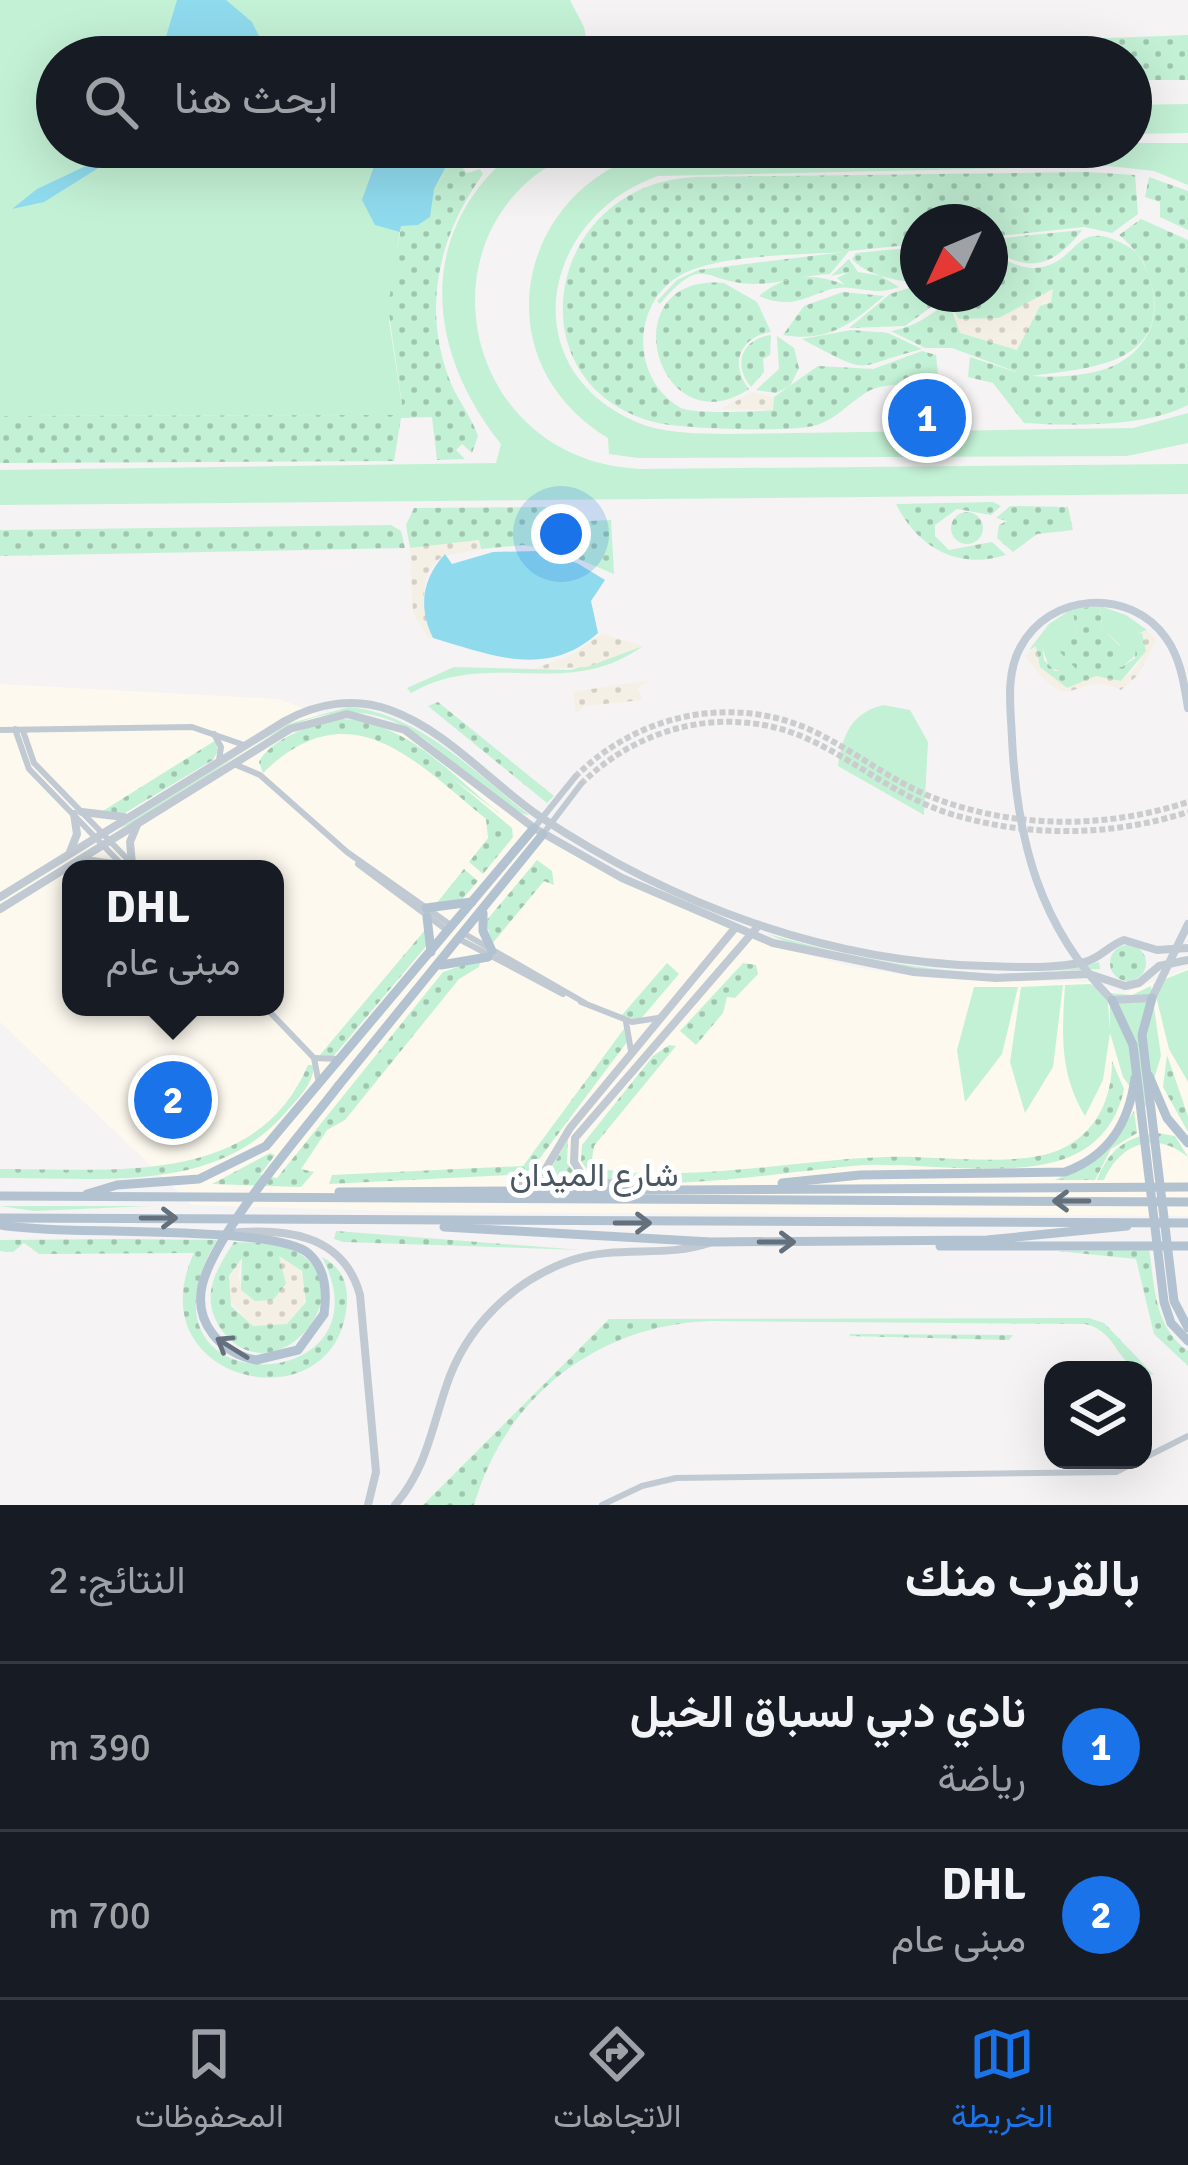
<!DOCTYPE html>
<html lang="ar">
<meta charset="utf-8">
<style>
body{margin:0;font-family:Signika,Vazirmatn,sans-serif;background:#242831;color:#f1f3f6;direction:rtl}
.controls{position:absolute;right:36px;bottom:36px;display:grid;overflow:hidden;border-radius:24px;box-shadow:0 12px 48px #0002}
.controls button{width:108px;height:108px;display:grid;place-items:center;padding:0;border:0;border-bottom:3px solid #363941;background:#171b24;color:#f1f3f6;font:60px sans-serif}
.compass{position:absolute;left:900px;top:204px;width:108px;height:108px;border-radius:50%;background:#171b24;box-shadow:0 12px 48px #0002;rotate:226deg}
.you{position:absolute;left:561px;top:534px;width:42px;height:42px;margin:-30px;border:9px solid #fff;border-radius:50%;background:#1a73e8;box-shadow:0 0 0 18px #1a73e833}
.badge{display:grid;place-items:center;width:78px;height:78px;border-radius:50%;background:#1a73e8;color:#fff;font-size:39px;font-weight:700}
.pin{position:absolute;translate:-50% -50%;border:6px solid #fff;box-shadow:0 3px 12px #0006}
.popup{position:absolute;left:62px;top:860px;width:222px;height:156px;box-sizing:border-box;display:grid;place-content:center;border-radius:24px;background:#171b24;filter:drop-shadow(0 3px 9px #0005);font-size:39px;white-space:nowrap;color:#9ea1a6}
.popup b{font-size:45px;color:#f1f3f6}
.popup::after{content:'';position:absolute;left:50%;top:100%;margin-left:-24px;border:24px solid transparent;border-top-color:#171b24}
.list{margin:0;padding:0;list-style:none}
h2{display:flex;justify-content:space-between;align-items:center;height:156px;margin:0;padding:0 48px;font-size:51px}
h2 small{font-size:39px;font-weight:400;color:#9ea1a6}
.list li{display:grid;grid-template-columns:78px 1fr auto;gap:36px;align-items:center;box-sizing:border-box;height:168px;padding:0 48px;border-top:3px solid #363941}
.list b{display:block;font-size:45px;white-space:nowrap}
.list p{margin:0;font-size:39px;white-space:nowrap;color:#9ea1a6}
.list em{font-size:39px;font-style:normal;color:#9ea1a6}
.icon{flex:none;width:66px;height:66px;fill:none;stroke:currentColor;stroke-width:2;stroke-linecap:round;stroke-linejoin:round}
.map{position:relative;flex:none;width:1188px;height:1505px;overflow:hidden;direction:ltr}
.search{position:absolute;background:#171b24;box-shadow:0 12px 48px #0002;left:36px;right:36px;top:36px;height:132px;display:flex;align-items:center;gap:30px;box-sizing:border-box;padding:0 42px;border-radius:66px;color:#9ea1a6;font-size:45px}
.sheet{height:492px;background:#171b24}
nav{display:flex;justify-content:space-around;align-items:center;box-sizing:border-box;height:168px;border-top:3px solid #363941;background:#171b24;font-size:33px;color:#9ea1a6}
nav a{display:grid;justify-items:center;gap:6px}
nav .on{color:#1a73e8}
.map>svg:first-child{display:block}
.commercial{fill:#fdf9ef;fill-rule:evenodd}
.grass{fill:#c3f1d5}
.sand{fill:url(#sand-dots)}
.park{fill:url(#park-dots);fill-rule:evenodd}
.water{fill:#90daee}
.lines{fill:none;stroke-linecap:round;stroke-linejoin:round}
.minor-tunnel{stroke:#caccce;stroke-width:6;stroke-dasharray:6 3;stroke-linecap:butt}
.minor{stroke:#c1cad2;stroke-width:6}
.tertiary{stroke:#c1cad2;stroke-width:8}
.secondary{stroke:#c1cbd6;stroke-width:8}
.primary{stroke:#b3c2d1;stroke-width:9}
.secondary-bridge{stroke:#c1cbd6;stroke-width:8}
.primary-bridge{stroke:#b3c2d1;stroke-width:9}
.oneway{stroke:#64717d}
.labels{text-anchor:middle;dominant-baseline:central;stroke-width:10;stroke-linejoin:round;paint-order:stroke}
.street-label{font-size:33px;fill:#4a5661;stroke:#fff}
</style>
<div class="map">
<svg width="1188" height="1505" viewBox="0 0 1188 1505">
<defs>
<pattern id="sand-dots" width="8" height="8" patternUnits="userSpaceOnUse" patternTransform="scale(3)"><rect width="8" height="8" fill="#f5f0e5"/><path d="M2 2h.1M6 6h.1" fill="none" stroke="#d4d0c7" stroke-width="1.8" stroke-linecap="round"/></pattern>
<pattern id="park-dots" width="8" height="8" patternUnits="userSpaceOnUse" patternTransform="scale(3)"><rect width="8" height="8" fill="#c3f1d5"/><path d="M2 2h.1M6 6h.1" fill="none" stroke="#a0c6b0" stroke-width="1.8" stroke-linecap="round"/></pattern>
</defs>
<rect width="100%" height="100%" fill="#f5f3f3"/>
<!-- commercial -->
<path class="commercial" d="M0,684L280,699L329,719L391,724L509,812L622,881L764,943L853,967L926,978L1090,982L1122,994L1188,968V1216L418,1212L192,1205L0,1022ZM71,869H275V1007H71Z"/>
<!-- grass -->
<g class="grass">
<polygon points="0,0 570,0 584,27 590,57 57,57 57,147 467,147 400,227 389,321 402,405 395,415 0,416"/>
<polygon points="1188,104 1188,133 1131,134 1131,105"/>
<path d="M1131,143H1188V185L1154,171L1109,166L658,176C542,217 512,366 634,421C663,434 694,433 725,434L1133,428L1188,413V443L1127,456L638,458L609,454L608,438C472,355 523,169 674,147Z"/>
<path d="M520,147H589C410,208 453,461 640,469L1188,464V494L0,505V470L496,463L501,444C425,349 414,228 520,147Z"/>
<polygon points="1100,606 1126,615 1147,630 1137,634 1137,654 1122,667 1106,667 1120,645 1102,628"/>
<polygon points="1072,609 1077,632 1061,652 1079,671 1067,674 1049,667 1041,644 1029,650 1049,624"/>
<path d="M643,646C565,702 491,647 411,693L407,688L454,667L571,670Z"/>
<path d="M883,705L910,710L928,742L924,815L838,766C842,736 851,713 883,705Z"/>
<path d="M349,707C420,714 475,773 529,815C504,812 447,754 420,736C309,659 214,792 118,829L288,724Z"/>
<path d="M768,934C858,960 1008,991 1099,962L1100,969L993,974L916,970L791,944Z"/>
<polygon points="1188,970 1188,1082 1169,1049 1153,984"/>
<path d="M1090,984L1107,991L1110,1029V993L1132,995L1151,986L1161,1056L1145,1108L1123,1077L1110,1033L1103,1080L1085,1116C1059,1072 1062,1034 1065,985Z"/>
<polygon points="1063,985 1053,1067 1025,1113 1010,1062 1021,987"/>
<polygon points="974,987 1018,987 1002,1054 965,1102 957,1050"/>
<polygon points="0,1206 150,1206 34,1211"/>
</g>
<!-- sand -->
<g class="sand">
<polygon points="1053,288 1051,302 1043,302 1017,350 959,333 950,304 959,319 999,317"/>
<polygon points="753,392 774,397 773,410 721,409"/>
<path d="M479,540L481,549C471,551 450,554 445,556C415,567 424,617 433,638L429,639L413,613L410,548Z"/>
<path d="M1147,630L1156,640L1139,674L1121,690C1070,667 1076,725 1025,656L1036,646L1040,667L1067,687L1096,676L1121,681C1139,667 1147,656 1142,633Z"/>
<polygon points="602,634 643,646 587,667 533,669 570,656"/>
<polygon points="649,680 638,688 642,700 585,706 576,713 573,692"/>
<path d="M279,1255C315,1270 314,1309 282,1327L253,1326L229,1300L228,1282L242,1257L238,1277L244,1294L285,1288Z"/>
</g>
<!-- park -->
<g class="park">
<polygon points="1188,35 1188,80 1131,80 1131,57 609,57"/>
<path d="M467,147H511L488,167L467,159L462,167L467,173L480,169L483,174C437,238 421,312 452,386C460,403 472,418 478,436L472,453L462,444L456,450L465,459L437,460L432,417L401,418L394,461L0,463V416L395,415L402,404L388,307L401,226Z"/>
<path d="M1087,172L1135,175L1138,214L1112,233L1084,227L990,237V222H918V244L849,251L830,274C805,275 779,284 755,284C703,284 705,251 660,304L657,301L677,280L698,270L844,252C800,255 715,254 679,276C631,305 631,380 681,408C692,414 757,412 773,410L774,397L818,366L873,369L922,351L936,355L939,382C920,384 883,382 867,392C850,402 835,421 813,426C787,432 684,429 658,423C510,387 544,184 695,177Z"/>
<polygon points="1149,177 1188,191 1188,230 1160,217 1160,202 1145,197"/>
<path d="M1141,219L1188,240V405C1147,427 1072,426 1024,423L993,383L968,377L970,357L1022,374L952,348H925L891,331C937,323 937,294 990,294V254C1005,259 1018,268 1034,268C1081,266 1071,213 1129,247C1142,254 1149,273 1152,286C1168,367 1085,368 1032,376C1056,378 1092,376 1115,365C1172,337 1162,269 1119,235ZM1053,289L1051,302L1040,306L1017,350L960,333L950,305L959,319L999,318Z"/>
<path d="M1082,230C1061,257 1038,274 1005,256L1002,238Z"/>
<path d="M918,247L917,281C899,283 864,274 852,259L856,253Z"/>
<path d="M849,259L858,272L881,276L899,287C880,294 870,290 852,288C817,283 802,315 759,296C785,274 814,272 845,285L837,278L849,272L831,276Z"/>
<path d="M724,283L757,302L771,332C740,337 729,364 749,389C657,450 608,273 724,283Z"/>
<polygon points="918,285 918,294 949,294 905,326 849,328 890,294"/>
<path d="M843,292L884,296C853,323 828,343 783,335L804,306Z"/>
<path d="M851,330L888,333L922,349C849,368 874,377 802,339Z"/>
<path d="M771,335L770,355L763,359L764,372L751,387C732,364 742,339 771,335Z"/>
<polygon points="777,336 794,348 799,368 790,386 776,393 756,390 779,369"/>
<path d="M993,502L1001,506L991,515L957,509L935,525V536L949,550L992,542L1006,555C958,570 918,548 896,504Z"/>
<polygon points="1010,506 1068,507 1073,530 1037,534 1013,552 997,538 999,525 1007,521 996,518"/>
<polygon points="545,507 562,522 558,551 523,545 481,549 479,540 410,548 406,525 414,508"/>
<circle cx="967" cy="528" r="16"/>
<polygon points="611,520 614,574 562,552 566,522"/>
<polygon points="391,525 401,531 405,548 0,556 0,530"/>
<polygon points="1100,606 1102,628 1120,646 1107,667 1122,667 1135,658 1137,634 1142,633 1146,651 1121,681 1096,676 1067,688 1040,667 1036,646 1042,644 1044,660 1055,671 1078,671 1060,652 1077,632 1072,609"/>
<polygon points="438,702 554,796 547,803 428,706"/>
<path d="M343,719C414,723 457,783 511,822L452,778L512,828L513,837L483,874L469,862L488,838L486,819C414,760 350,688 263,773L259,762C269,741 312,722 343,719Z"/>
<polygon points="216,740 218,751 213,760 125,813 98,814"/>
<polygon points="537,860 552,871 554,885 544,881 492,944 486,921"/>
<polygon points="464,869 478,881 460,902 436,904"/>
<polygon points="425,930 428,944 332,1058 319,1056"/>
<circle cx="1128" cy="963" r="18"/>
<polygon points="481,959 479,967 459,979 345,1120 327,1130 301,1169 314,1172 301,1187 212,1184 270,1153 275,1155 260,1175 277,1178 443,972"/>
<polygon points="667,963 679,974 639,1021 622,1015"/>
<polygon points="743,963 756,965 758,974 735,998 727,997 723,1013 696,1045 680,1031"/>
<polygon points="626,1026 630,1038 528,1174 329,1184 332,1175 523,1166"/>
<path d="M669,1045L676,1046L594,1146L592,1159L601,1169C695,1183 792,1160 885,1157C934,1155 1017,1168 1059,1150C1096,1134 1112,1099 1112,1061L1124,1089C1118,1120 1099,1145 1069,1157C1017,1179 924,1163 866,1165C800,1169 647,1197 590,1174L581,1161L582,1145L653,1056Z"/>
<polygon points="1167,1055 1188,1116 1188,1132 1163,1087"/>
<path d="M308,1065H314C313,1085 299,1097 287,1111C216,1195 99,1177 0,1178V1169C108,1168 256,1189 308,1065Z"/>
<polygon points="1134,1111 1137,1133 1111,1149 1095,1180 1055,1180 1099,1158"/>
<path d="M1157,1133L1175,1136L1188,1157C1156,1130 1120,1143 1104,1180H1097C1108,1151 1126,1136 1157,1133Z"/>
<polygon points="568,1139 567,1163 583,1184 534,1185 551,1169"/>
<polygon points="336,1231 582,1250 343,1242 334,1239"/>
<path d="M123,1239L217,1240C119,1407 396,1399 322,1257C341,1267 348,1282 347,1303C338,1429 133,1384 194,1253L39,1254L24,1243L13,1252L0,1251V1240Z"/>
<path d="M234,1242C254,1243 279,1242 297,1252C369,1292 269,1404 219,1326C200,1294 217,1269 234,1242ZM279,1256L302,1271L306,1302L287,1324L253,1326L231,1306L229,1276L242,1258L241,1290L255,1301L273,1300L286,1284Z"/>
<path d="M1149,1249C1155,1288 1154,1327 1188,1351V1366L1154,1334L1136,1259L1057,1251Z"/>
<path d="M1089,1318L1104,1323L1154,1375C1114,1370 1121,1332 1085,1324L710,1321C597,1325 505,1397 474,1505H423L609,1319Z"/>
<polygon points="1013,1335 1009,1340 849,1336 851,1334"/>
</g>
<!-- water -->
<g class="water">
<polygon points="177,0 226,0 252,22 269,57 160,57"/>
<polygon points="126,147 132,147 44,202 12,209 37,189"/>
<polygon points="381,147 456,147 434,189 430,217 418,225 401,226 400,232 375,225 362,200"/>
<path d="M536,551L577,563L605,580L591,601L598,633C547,679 491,655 433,638C418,607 422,579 445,554L452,564L493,552Z"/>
</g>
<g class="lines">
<!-- minor-tunnel -->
<g class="minor-tunnel">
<path d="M575,777C639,712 739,692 821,735C860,755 893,782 934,798C1016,829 1105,829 1188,802"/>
<path d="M581,784C641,724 731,704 808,739C856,761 895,795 945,812C1024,838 1110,837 1188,812"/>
</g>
<!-- minor -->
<g class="minor">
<polyline points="15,729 29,769 126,869"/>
<polyline points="0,730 192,727 244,745"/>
<polyline points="23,731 34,763 137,869"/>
<polyline points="214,734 221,747 219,760"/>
<polyline points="234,764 260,775 347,852 452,926"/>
<polyline points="534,828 575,777"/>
<polyline points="543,834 581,784"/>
<polyline points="358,864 448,931"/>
<polyline points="463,933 585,1003"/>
<polyline points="459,939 563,994"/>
<polyline points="581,1002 632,1022 658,1018"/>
<polyline points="265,1007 314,1058 318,1079"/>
<polyline points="626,1022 631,1051"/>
<polyline points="314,1058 340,1059"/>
<polyline points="602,1505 642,1486 676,1478 1116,1472 1188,1436"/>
</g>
<!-- tertiary -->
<g class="tertiary">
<polyline points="82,812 124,817"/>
<polyline points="70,852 77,834 74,814"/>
<polyline points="85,860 122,865"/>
<polyline points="132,864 130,842 137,825"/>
<path d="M0,897L285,721C317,703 355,697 390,710C446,730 491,783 539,816C671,904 826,962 985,966C1017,967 1054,969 1085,962C1101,958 1109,945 1124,940L1157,950L1188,948"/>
<polyline points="0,909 290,729 347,714 405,730 534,828 622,878 773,943 914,972 996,978 1089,974 1125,986 1139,983 1159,966 1188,960"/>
<polyline points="629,1187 584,1178 574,1162 575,1138 759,925"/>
<polyline points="512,1188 545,1170 570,1128 735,928"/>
<path d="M227,1233C282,1228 343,1232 360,1295L376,1472L368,1505"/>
<path d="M395,1505C426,1469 431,1431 446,1387C465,1328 513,1280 572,1260C617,1245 666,1258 709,1243"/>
</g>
<!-- secondary -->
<polyline class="secondary" points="1112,1000 1152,998"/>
<!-- primary -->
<g class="primary">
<polyline points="426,908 472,902"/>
<polyline points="483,913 483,931 492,951"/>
<polyline points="427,917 431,952"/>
<polyline points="441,965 488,957"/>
<polyline points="1149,1076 1167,1118 1188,1143"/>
<polyline points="339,1085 543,834"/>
<path d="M782,1183L860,1175L1065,1172C1109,1156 1129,1123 1135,1078"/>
<polyline points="339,1192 1188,1187"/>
<polyline points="87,1194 117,1185 199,1179 266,1146 534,828"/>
<polyline points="0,1196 1188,1202"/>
<polyline points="0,1218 1188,1223"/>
<path d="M0,1225C60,1236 272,1224 308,1253C326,1268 327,1293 324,1314"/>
<polyline points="444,1227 711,1242 987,1240 1127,1226"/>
<polyline points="940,1246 1188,1246"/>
</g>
<!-- secondary-bridge -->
<g class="secondary-bridge">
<polyline points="1152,998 1188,924"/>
<path d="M1112,1000C1039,926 1017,840 1012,739C1011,709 1005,676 1020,648C1049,592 1130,587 1166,638C1181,659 1184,684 1188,708"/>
</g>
<!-- primary-bridge -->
<g class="primary-bridge">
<polyline points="1152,998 1142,1035 1174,1301 1188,1328"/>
<polyline points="1112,1000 1133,1045 1164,1302 1171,1323 1188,1341"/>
<path d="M324,1314L298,1350L256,1360C221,1353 194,1323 202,1286C214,1233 304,1131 339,1085"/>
</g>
</g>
<!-- one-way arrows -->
<defs><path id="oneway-shaft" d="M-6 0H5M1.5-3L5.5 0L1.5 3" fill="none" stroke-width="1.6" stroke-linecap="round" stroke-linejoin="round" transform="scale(3)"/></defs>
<g class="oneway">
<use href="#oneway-shaft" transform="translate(1071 1201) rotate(180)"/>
<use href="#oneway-shaft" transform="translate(159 1218)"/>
<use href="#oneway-shaft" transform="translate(633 1223)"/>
<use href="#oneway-shaft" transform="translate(777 1242)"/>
<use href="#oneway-shaft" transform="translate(232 1348) rotate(-148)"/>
</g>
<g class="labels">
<!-- street labels -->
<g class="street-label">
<text x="594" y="1175">شارع الميدان</text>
</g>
</g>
</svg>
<div class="controls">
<button><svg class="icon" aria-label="layers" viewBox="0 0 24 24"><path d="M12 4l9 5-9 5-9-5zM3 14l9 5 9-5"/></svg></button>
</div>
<svg class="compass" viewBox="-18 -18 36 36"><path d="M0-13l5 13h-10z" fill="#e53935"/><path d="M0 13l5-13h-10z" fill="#9ea1a6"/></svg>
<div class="you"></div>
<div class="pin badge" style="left:927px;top:418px">1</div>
<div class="pin badge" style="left:173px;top:1100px">2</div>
<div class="popup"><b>DHL</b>مبنى عام</div>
<div class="search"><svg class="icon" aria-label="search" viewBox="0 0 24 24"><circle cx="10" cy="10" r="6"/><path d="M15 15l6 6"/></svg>ابحث هنا</div>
</div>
<section class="sheet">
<h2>بالقرب منك<small>النتائج: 2</small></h2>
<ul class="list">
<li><span class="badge">1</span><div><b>نادي دبي لسباق الخيل</b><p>رياضة</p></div><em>390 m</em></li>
<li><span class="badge">2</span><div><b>DHL</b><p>مبنى عام</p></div><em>700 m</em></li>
</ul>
</section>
<nav>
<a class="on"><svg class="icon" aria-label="map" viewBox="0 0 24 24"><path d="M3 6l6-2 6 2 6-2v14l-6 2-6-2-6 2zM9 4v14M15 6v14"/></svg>الخريطة</a>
<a><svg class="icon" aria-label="directions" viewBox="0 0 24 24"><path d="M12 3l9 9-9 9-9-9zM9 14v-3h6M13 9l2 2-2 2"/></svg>الاتجاهات</a>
<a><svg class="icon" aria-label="saved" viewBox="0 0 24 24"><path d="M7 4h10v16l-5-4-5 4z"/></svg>المحفوظات</a>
</nav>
